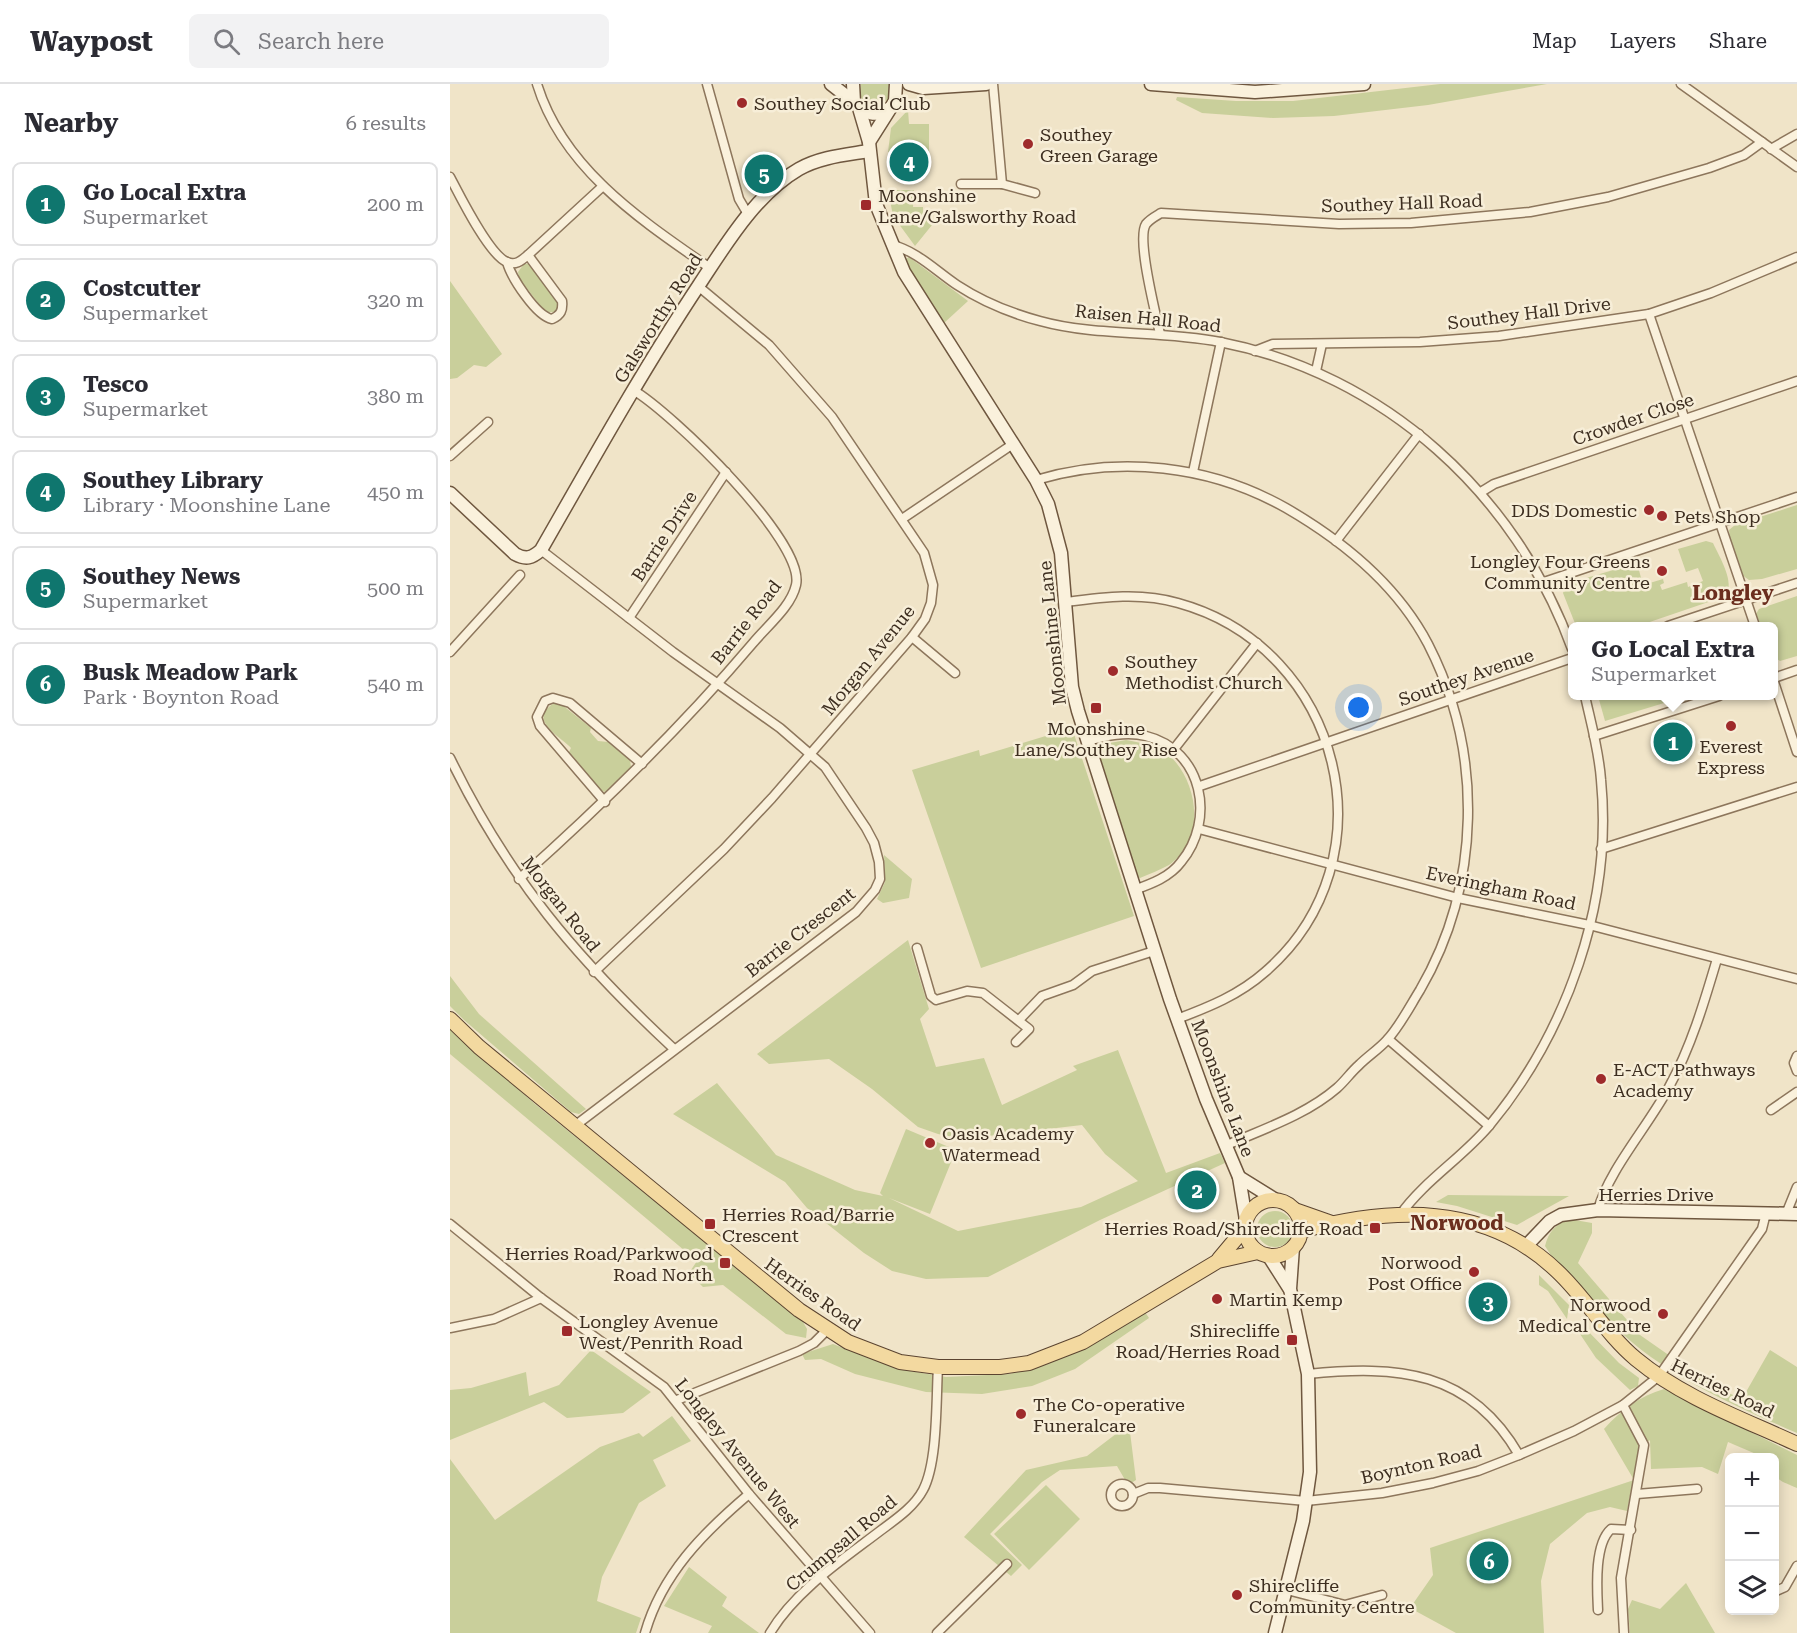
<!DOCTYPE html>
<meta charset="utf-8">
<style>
body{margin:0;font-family:"Roboto Serif",serif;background:#f2f2f3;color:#2b2b33}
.controls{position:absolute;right:18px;bottom:18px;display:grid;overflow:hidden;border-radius:9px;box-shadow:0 3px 15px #0003}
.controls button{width:54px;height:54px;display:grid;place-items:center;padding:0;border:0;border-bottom:2px solid #e1e1e2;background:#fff;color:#2b2b33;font:30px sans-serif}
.you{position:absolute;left:909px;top:624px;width:21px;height:21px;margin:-15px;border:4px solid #fff;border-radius:50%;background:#1a73e8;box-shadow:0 0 0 9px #1a73e833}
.badge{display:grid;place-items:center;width:39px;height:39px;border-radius:50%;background:#0f766e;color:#fff;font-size:20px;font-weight:700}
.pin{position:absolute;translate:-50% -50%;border:3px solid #fff;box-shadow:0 2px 6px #0006}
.popup{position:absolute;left:1118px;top:538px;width:210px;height:78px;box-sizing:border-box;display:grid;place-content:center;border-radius:9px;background:#fff;filter:drop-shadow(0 2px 4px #0005);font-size:20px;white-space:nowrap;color:#7c7c81}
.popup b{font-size:22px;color:#2b2b33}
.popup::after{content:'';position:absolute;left:50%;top:100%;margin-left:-12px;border:12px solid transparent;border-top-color:#fff}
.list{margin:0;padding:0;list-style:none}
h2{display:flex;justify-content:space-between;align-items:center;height:78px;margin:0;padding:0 24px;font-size:26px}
h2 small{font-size:20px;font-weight:400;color:#7c7c81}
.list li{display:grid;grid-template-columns:39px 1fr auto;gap:18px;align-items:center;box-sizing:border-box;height:84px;margin:0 12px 12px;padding:0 12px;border:2px solid #e1e1e2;border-radius:9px}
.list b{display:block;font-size:22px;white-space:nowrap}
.list p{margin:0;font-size:20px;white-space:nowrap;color:#7c7c81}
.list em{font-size:20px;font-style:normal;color:#7c7c81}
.icon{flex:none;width:33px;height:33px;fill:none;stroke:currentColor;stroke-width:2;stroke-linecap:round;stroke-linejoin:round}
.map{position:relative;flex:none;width:1347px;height:1549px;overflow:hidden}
header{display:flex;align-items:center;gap:36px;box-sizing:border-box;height:84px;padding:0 30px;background:#fff;border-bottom:2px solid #e1e1e2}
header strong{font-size:28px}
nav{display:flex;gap:33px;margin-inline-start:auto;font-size:21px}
.search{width:420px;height:54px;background:#f2f2f3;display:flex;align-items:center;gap:15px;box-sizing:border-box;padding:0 21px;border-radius:9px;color:#7c7c81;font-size:22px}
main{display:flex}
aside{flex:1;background:#fff}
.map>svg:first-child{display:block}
.green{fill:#c9cf9b}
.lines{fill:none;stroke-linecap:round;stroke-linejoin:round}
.street-casing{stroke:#8d765c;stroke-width:11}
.secondary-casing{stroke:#6f573f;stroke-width:15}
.primary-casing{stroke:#5b4430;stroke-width:16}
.street{stroke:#faf1dc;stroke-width:8}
.secondary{stroke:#faf1dc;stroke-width:12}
.primary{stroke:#f3d9a0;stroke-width:14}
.poi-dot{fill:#9e2a2b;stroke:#f7eed8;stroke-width:2}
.labels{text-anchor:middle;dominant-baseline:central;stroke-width:5;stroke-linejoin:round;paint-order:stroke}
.poi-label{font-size:18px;fill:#3d2e20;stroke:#f7eed8;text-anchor:start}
.street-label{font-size:18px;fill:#3d2e20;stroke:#f7eed8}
.neighbourhood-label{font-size:20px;font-weight:bold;fill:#6b2e1e;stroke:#f7eed8}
</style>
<header>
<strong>Waypost</strong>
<div class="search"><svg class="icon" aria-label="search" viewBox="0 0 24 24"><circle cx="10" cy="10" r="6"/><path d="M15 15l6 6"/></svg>Search here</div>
<nav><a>Map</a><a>Layers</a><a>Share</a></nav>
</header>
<main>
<aside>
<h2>Nearby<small>6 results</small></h2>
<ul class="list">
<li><span class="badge">1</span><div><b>Go Local Extra</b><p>Supermarket</p></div><em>200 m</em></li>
<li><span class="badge">2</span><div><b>Costcutter</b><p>Supermarket</p></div><em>320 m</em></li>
<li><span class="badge">3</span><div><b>Tesco</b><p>Supermarket</p></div><em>380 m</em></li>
<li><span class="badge">4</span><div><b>Southey Library</b><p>Library · Moonshine Lane</p></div><em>450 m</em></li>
<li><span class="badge">5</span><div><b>Southey News</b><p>Supermarket</p></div><em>500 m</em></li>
<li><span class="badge">6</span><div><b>Busk Meadow Park</b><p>Park · Boynton Road</p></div><em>540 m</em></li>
</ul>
</aside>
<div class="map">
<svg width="1347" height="1549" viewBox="0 0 1347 1549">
<rect width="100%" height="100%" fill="#f0e4c8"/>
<!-- green -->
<g class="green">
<polygon points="411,0 439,0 438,15 428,22 416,20 410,12"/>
<polygon points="990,0 1097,0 978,21 884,32 823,34 752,29 726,16 727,13 786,17 843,17"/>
<polygon points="458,26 459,40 479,40 479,67 438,68 441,44"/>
<polygon points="444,106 464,106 463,123 473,123 473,133 482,141 465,162 443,132 440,116 445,116"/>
<polygon points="459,173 518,217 494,239 457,181 456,175"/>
<polygon points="74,180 81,180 107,216 109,223 105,228 95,228 69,194 68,188"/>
<polygon points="0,197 52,270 36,283 24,281 7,294 0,295"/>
<polygon points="1347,421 1347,485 1312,495 1299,496 1292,491 1280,456 1279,446 1285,441"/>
<path d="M1256,457L1263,459C1270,474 1285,498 1276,512L1188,542H1126L1113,509L1116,500L1187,479L1193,501L1213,495L1214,499L1210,501L1212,506L1237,498L1238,503L1253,497L1248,484L1236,488L1228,465Z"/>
<polygon points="1347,512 1347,572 1330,577 1324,573 1324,542 1311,542 1306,530 1309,525"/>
<polygon points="1148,612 1237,612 1155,637"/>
<path d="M103,620H111L141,644L140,648L148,657L158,658L180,676L181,683L155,708L150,706L118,670L121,664C111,653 77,636 103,620Z"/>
<polygon points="622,644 684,832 531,884 462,686 529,666 530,672"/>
<path d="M676,656C691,659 707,661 719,671C749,699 756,755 719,781C710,786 699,790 690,794L687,793L648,668L649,661Z"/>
<polygon points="434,771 462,795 459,814 433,819 427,815 435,798"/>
<polygon points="458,856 479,925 470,935 486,983 534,974 552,1021 627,986 623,982 668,966 716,1089 770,1069 775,1079 650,1136 538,1193 476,1195 442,1187 414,1169 357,1124 335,1098 223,1030 267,999 326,1071 405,1106 433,1112 430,1109 456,1045 506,1066 480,1130 439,1114 508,1147 631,1123 688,1097 655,1070 632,1041 512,1055 488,1050 468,1043 422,1005 379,975 319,980 307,970"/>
<polygon points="0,892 29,930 136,1025 129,1030 121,1028 14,936 0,922"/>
<polygon points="0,945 85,1020 353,1238 357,1245 356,1254 336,1250 273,1201 253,1203 239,1189 247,1177 0,970"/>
<polygon points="998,1111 1119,1112 1067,1141 1007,1122 986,1118"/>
<circle cx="825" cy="1145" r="18"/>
<path d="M1119,1135L1142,1139V1149L1128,1179L1190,1251L1263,1302L1292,1315L1320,1266L1347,1283V1349C1283,1321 1215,1292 1164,1242C1142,1221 1124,1195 1102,1173L1095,1162C1099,1147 1105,1141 1119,1135Z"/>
<polygon points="1089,1191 1119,1221 1117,1235 1098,1207 1089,1201"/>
<polygon points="695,1228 699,1234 625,1285 582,1302 532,1310 476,1308 405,1290 371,1275 355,1276 352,1270 383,1260 448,1285 496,1293 559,1290 595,1281 635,1264"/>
<polygon points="1132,1241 1169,1279 1189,1294 1188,1302 1180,1306 1146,1274 1128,1247"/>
<polygon points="141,1266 201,1308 173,1329 117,1334 94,1318 0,1356 0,1306 21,1304 76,1288 79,1312 109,1301"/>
<path d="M1214,1305L1347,1371V1404C1326,1395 1325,1397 1324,1374L1313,1373L1278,1358L1268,1390L1252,1383L1201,1385L1200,1356L1189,1365L1177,1427L1160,1423L1137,1429L1100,1460L1091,1497L1094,1549H1006L960,1524L983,1491L980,1464L1184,1396L1154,1345C1171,1326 1190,1312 1214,1305Z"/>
<polygon points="222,1332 241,1357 203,1376 216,1402 189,1419 152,1493 147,1517 191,1534 186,1549 0,1549 0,1375 45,1436 150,1363 189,1349 193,1353"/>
<polygon points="679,1340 686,1396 678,1401 667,1382 610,1386 592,1398 540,1450 572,1481 561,1492 514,1453 576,1386 637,1372"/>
<polygon points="596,1401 630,1435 579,1486 544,1450"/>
<polygon points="239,1483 277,1513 272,1522 309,1549 258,1549 262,1542 214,1522"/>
<polygon points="1236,1499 1265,1549 1180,1549 1178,1525 1182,1516 1210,1525"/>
</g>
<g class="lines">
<!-- street casing -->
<g class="street-casing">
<g id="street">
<path d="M87,0C113,85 191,136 260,184"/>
<polyline points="257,0 289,115 299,132"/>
<polyline points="543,0 552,100"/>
<polyline points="1231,0 1347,83"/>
<polyline points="1321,65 1347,50"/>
<path d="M0,93C10,112 39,171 57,178C66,182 72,176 78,171L153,102"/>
<polyline points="511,100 552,100 585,109"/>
<path d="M442,161C467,167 486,187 507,201C533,218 560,229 590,237C648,253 710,246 770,258C934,290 1066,410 1122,565"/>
<path d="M57,178C61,193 86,232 102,235C111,231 113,226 112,217L78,171"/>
<polyline points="1199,230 1305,542"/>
<path d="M710,250C706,230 686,155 696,140C700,135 706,132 711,129L889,140L961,139L1080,128L1158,113L1259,84L1294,71L1312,58"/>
<polyline points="805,267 823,260 970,258 1049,252 1199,230 1261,209 1347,173"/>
<polyline points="866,287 872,260"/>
<polyline points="0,372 38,338"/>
<polyline points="743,388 771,258"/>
<path d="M586,396C669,371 760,381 836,424C893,457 947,501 978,560C1034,669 1031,801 970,906C960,922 950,942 937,956C929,965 918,972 909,981C901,988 895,997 887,1004C856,1031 813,1045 777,1061"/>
<polyline points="1031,408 1044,400 1347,297"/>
<polyline points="452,435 563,360"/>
<polyline points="886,457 969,350"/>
<polyline points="91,466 223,568 330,644 375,683 416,744 424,759 429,778 430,795 425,806 406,828 126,1041"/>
<polyline points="1094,498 1347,413"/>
<path d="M616,518C654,513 691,508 728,519C892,564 945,776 815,888C789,911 759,923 727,935"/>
<polyline points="179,534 276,388"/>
<polyline points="1218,542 1347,499"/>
<polyline points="462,553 505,589"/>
<polyline points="0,568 70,491"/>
<polyline points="1324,594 1347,586"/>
<polyline points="1324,598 1347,668"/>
<polyline points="1144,652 1269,612"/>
<path d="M637,657C656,652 676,647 696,652C753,666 766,736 731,778C720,793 701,800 684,806"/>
<polyline points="724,665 807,559"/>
<path d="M0,674C59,795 126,874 224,965"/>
<polyline points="750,702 1122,574"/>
<polyline points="155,718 90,642 87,633 95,617 103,614 120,619 192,680"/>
<polyline points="749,745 1008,814 1139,841 1347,895"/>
<polyline points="1151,765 1347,703"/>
<path d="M69,795C152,721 231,644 303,559C317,542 341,523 346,501C356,458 221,328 183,306"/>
<polyline points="467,864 481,912 486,916 517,907 533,909 579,945 566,958"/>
<polyline points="144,888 274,765 322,714 462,553 475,535 481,519 483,501 474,469 382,333 319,261 248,202"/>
<polyline points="569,936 592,912 623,901 642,887 704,867"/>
<polyline points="938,955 1039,1042"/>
<polyline points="1347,972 1344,979 1347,987"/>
<polyline points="1321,1026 1347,1008"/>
<path d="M1148,1126C1158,1087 1199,1041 1219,1003C1241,963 1254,919 1267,875"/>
<polyline points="1336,1130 1347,1103"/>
<path d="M950,1131C974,1097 1012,1074 1039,1042C1117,948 1163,819 1151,696C1149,667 1141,639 1135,612"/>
<polyline points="0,1140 91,1214 214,1303 299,1410 420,1549"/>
<polyline points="0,1244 44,1235 91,1214"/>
<path d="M858,1290C947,1281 1020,1286 1069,1371"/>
<polyline points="227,1316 349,1267 364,1259 378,1245"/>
<polyline points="1173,1321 1194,1361 1171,1494 1174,1549"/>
<circle cx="672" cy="1411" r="11"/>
<polyline points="683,1410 698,1404 710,1404 856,1417 932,1409 983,1399 1028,1387 1069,1371 1124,1347 1173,1321 1209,1292 1312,1145 1316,1129"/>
<polyline points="1187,1410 1247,1405"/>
<polyline points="837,1506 895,1521 932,1511"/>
<polyline points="1324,1508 1335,1503 1347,1482"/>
<path d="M1148,1526C1147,1505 1144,1460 1161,1445L1181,1446"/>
<path d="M195,1549C212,1490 253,1449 299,1410"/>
<path d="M320,1549C345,1507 392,1476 430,1447C446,1435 464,1423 473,1406C488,1378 486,1315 488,1283"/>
<polyline points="487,1549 557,1480"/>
</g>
</g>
<!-- secondary casing -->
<g class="secondary-casing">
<g id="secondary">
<polyline points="381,0 404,18"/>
<path d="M403,0L404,18C414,30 427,34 440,24"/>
<polyline points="459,0 473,4 536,0"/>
<polyline points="701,0 805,8 914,0"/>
<polyline points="409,24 419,58 426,120 454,188 586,396 598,420 611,469 622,603 628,627 720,915 756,1015 789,1093 796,1136"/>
<polyline points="419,58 445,17 446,0"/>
<path d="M0,409L65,470C76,476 82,474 91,466C142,377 192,287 249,201C276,160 306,110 349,85C370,73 395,71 419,67"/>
<polyline points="789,1093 826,1116"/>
<polyline points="1076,1162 1100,1137 1111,1131 1148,1126 1347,1130"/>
<polyline points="818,1171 839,1204"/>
<polyline points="825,1549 853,1437 860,1388 858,1290 840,1205 843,1163"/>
</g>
</g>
<!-- primary casing -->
<g class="primary-casing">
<g id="primary">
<polyline points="0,935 29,963 349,1226 398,1258 450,1278 488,1283 550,1283 579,1279 633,1258 768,1177 808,1168"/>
<circle cx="823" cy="1144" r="28"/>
<polyline points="845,1126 882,1139"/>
<path d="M851,1147C941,1123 1035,1118 1107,1187C1136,1214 1156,1250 1186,1275C1233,1314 1293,1335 1347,1360"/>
<polyline points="769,1175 795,1144"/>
</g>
</g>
<!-- street -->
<use href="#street" class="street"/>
<!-- secondary -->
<use href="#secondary" class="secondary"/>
<!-- primary -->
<use href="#primary" class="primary"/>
</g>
<!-- markers -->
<g class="poi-dot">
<circle cx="292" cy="19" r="6"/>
<circle cx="578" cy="60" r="6"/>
<rect x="410" y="115" width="12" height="12" rx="3"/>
<circle cx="1199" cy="426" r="6"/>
<circle cx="1212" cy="432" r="6"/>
<circle cx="1212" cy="487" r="6"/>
<circle cx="663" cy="587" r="6"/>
<rect x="640" y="618" width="12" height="12" rx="3"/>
<circle cx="1281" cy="642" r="6"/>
<circle cx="1151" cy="995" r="6"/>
<circle cx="480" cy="1059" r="6"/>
<rect x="254" y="1134" width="12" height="12" rx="3"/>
<rect x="919" y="1138" width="12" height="12" rx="3"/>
<rect x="269" y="1173" width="12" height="12" rx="3"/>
<circle cx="1024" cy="1188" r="6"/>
<circle cx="767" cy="1215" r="6"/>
<circle cx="1213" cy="1230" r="6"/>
<rect x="111" y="1241" width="12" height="12" rx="3"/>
<rect x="836" y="1250" width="12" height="12" rx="3"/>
<circle cx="571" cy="1330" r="6"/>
<circle cx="787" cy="1511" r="6"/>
</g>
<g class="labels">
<!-- poi labels -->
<g class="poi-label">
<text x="304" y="19">Southey Social Club</text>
<text x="590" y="50">Southey<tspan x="590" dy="21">Green Garage</tspan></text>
<text x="428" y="111">Moonshine<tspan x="428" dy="21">Lane/Galsworthy Road</tspan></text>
<text x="1187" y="426" text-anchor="end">DDS Domestic</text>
<text x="1224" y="432">Pets Shop</text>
<text x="1200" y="477" text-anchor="end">Longley Four Greens<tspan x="1200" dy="21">Community Centre</tspan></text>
<text x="675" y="577">Southey<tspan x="675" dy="21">Methodist Church</tspan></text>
<text x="646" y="644" text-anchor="middle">Moonshine<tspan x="646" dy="21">Lane/Southey Rise</tspan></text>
<text x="1281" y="662" text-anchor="middle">Everest<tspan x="1281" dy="21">Express</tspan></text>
<text x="1163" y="985">E-ACT Pathways<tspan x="1163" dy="21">Academy</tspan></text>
<text x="492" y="1049">Oasis Academy<tspan x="492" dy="21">Watermead</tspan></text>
<text x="272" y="1130">Herries Road/Barrie<tspan x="272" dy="21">Crescent</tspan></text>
<text x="913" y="1144" text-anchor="end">Herries Road/Shirecliffe Road</text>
<text x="263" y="1169" text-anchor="end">Herries Road/Parkwood<tspan x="263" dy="21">Road North</tspan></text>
<text x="1012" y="1178" text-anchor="end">Norwood<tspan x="1012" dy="21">Post Office</tspan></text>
<text x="779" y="1215">Martin Kemp</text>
<text x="1201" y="1220" text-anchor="end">Norwood<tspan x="1201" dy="21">Medical Centre</tspan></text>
<text x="129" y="1237">Longley Avenue<tspan x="129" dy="21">West/Penrith Road</tspan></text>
<text x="830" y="1246" text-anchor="end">Shirecliffe<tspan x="830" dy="21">Road/Herries Road</tspan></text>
<text x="583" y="1320">The Co-operative<tspan x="583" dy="21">Funeralcare</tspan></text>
<text x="799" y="1501">Shirecliffe<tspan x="799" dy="21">Community Centre</tspan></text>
</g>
<!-- street labels -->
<g class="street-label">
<text transform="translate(952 119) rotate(-2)">Southey Hall Road</text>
<text transform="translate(1079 229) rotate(-7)">Southey Hall Drive</text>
<text transform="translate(208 234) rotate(-58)">Galsworthy Road</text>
<text transform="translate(698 234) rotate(6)">Raisen Hall Road</text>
<text transform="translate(1183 335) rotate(-19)">Crowder Close</text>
<text transform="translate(214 452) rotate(-57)">Barrie Drive</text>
<text transform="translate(296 538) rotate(-52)">Barrie Road</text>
<text transform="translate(602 549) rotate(-96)">Moonshine Lane</text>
<text transform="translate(418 576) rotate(-51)">Morgan Avenue</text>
<text transform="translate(1016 593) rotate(-19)">Southey Avenue</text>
<text transform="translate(1051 804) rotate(12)">Everingham Road</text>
<text transform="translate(111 820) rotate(52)">Morgan Road</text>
<text transform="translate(350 848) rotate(-38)">Barrie Crescent</text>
<text transform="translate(773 1004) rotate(69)">Moonshine Lane</text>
<text x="1206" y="1110">Herries Drive</text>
<text transform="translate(363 1210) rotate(35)">Herries Road</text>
<text transform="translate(1273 1304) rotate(26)">Herries Road</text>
<text transform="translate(288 1369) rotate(51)">Longley Avenue West</text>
<text transform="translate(971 1380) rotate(-13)">Boynton Road</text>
<text transform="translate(391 1459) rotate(-40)">Crumpsall Road</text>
</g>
<!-- neighbourhood labels -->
<g class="neighbourhood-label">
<text x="1283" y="509">Longley</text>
<text x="1007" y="1139">Norwood</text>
</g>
</g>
</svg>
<div class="controls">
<button>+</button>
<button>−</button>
<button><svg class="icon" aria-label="layers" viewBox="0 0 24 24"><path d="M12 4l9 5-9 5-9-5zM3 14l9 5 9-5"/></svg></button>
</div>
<div class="you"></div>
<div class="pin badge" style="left:1223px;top:658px">1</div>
<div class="popup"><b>Go Local Extra</b>Supermarket</div>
<div class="pin badge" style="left:747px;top:1106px">2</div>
<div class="pin badge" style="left:1038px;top:1218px">3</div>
<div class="pin badge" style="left:459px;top:78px">4</div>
<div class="pin badge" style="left:314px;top:90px">5</div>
<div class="pin badge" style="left:1039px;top:1477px">6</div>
</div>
</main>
